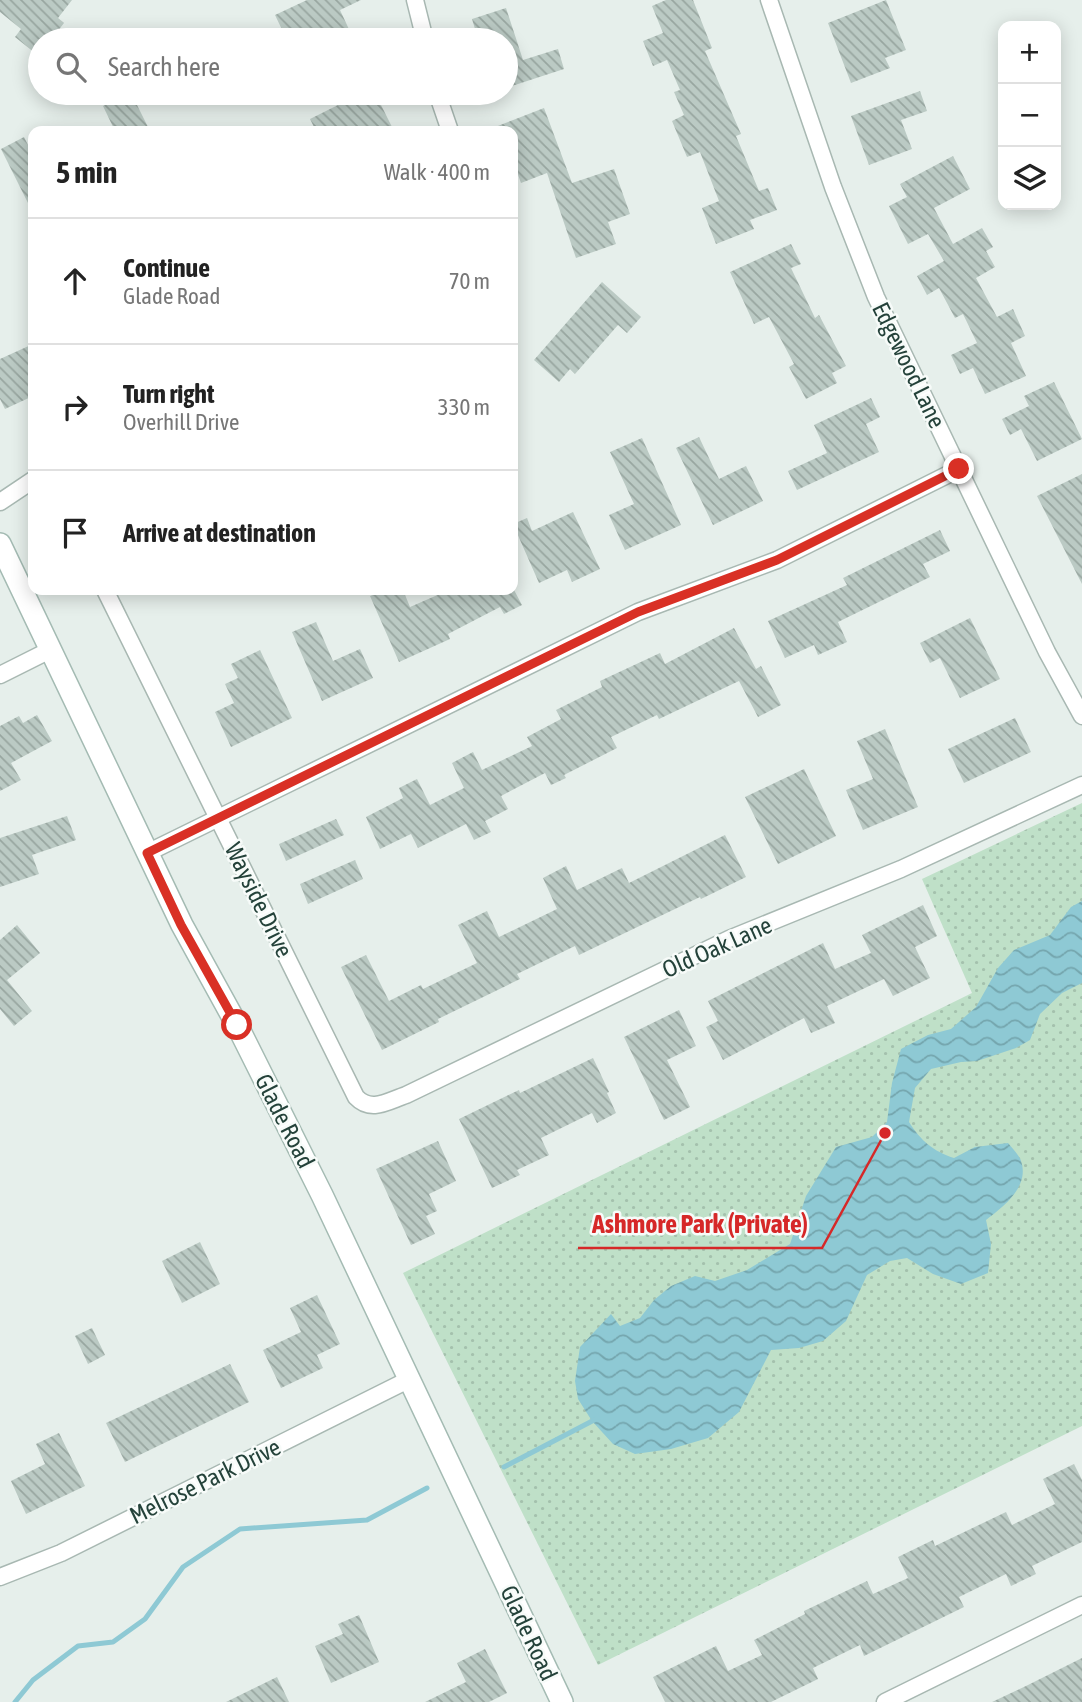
<!DOCTYPE html>
<meta charset="utf-8">
<style>
body{margin:0;font-family:"Asap Condensed",sans-serif;background:#f2f2f2;color:#222}
.controls{position:absolute;right:21px;top:21px;display:grid;overflow:hidden;border-radius:14px;box-shadow:0 4px 18px #0003}
.controls button{width:63px;height:63px;display:grid;place-items:center;padding:0;border:0;border-bottom:2px solid #e0e0e0;background:#fff;color:#222;font:35px sans-serif}
.stop{position:absolute;width:21px;height:21px;margin:-16px;border:5px solid #d93025;border-radius:50%;background:#fff}
.stop.end{background:#d93025;border-color:#fff;box-shadow:0 2px 7px #0008}
.list{margin:0;padding:0;list-style:none}
h2{display:flex;justify-content:space-between;align-items:center;height:91px;margin:0;padding:0 28px;font-size:30px}
h2 small{font-size:23px;font-weight:400;color:#767676}
.list li{display:grid;grid-template-columns:46px 1fr auto;gap:21px;align-items:center;box-sizing:border-box;height:126px;padding:0 28px;border-top:2px solid #e0e0e0}
.list b{display:block;font-size:26px;white-space:nowrap}
.list p{margin:0;font-size:23px;white-space:nowrap;color:#767676}
.list em{font-size:23px;font-style:normal;color:#767676}
.icon{flex:none;width:38px;height:38px;fill:none;stroke:currentColor;stroke-width:2;stroke-linecap:round;stroke-linejoin:round}
.map{position:relative;flex:none;width:1082px;height:1702px;overflow:hidden}
.search{position:absolute;background:#fff;box-shadow:0 4px 18px #0003;left:28px;top:28px;width:490px;height:77px;display:flex;align-items:center;gap:18px;box-sizing:border-box;padding:0 24px;border-radius:38px;color:#767676;font-size:26px}
.panel{position:absolute;background:#fff;box-shadow:0 4px 18px #0003;left:28px;top:126px;width:490px;height:469px;border-radius:14px}
.map>svg:first-child{display:block}
.grass{fill:url(#grass-dots)}
.water{fill:url(#water-waves)}
.lines{fill:none;stroke-linecap:round;stroke-linejoin:round}
.stream{stroke:#8ec9d4;stroke-width:5}
.building{fill:url(#building-back-hatch)}
.minor-casing{stroke:#a8b8b2;stroke-width:19}
.secondary-casing{stroke:#a4bbb3;stroke-width:24}
.minor{stroke:#fff;stroke-width:16}
.secondary{stroke:#fff;stroke-width:21}
.route{stroke:#d93025;stroke-width:9}
.labels{text-anchor:middle;dominant-baseline:central;stroke-width:5;stroke-linejoin:round;paint-order:stroke}
.street-label{font-size:24px;fill:#24423a;stroke:#f7fbf9}
.leader{fill:none;stroke:#d62828;stroke-width:2.5}
.callout-dot{fill:#d62828;stroke:#f7fbf9;stroke-width:2.5}
.callout-label{font-size:26px;text-anchor:middle;font-weight:bold;fill:#d62828;stroke:#f7fbf9;stroke-width:5;stroke-linejoin:round;paint-order:stroke}
</style>
<div class="map">
<svg width="1082" height="1702" viewBox="0 0 1082 1702">
<defs>
<pattern id="grass-dots" width="8" height="8" patternUnits="userSpaceOnUse" patternTransform="scale(1.75)"><rect width="8" height="8" fill="#bfe0c8"/><path d="M2 2h.1M6 6h.1" fill="none" stroke="#a4c1ad" stroke-width="1.8" stroke-linecap="round"/></pattern>
<pattern id="water-waves" width="16" height="10" patternUnits="userSpaceOnUse" patternTransform="scale(1.75)"><rect width="16" height="10" fill="#8ec9d4"/><path d="M0 5q4-4 8 0t8 0" fill="none" stroke="#74a5ad"/></pattern>
<pattern id="building-back-hatch" width="6" height="6" patternUnits="userSpaceOnUse" patternTransform="scale(1.75)"><rect width="6" height="6" fill="#bbcac4"/><path d="M-1 5l2 2M0 0l6 6M5-1l2 2" fill="none" stroke="#98a6a0"/></pattern>
</defs>
<rect width="100%" height="100%" fill="#e6efeb"/>
<!-- grass -->
<polygon class="grass" points="1082,803 1082,1426 598,1665 403,1273 972,993 922,879"/>
<!-- water -->
<path class="water" d="M1082,901V983L1062,993L1040,1014L1030,1040L1016,1048L977,1061L961,1062L931,1069L915,1088L909,1122C921,1141 933,1151 954,1158L975,1147L1008,1143C1012,1148 1019,1155 1021,1161C1030,1187 1003,1207 986,1220L991,1244L988,1273L961,1284L933,1274L907,1258L890,1261L867,1275L846,1321L823,1341L799,1348L771,1350L739,1412L708,1438L671,1449L635,1454L613,1444L592,1421L578,1399L575,1381L580,1347L611,1314L620,1326L640,1318L654,1300L671,1286L695,1276L715,1281L747,1270L790,1244L806,1196L836,1147L872,1137L887,1122L892,1083L901,1049L928,1035L951,1029L976,1007L998,968L1014,950L1050,935L1071,907Z"/>
<g class="lines">
<!-- stream -->
<g class="stream">
<polyline points="504,1467 598,1418"/>
<polyline points="15,1702 33,1680 78,1646 113,1642 145,1619 183,1567 240,1529 367,1520 427,1488"/>
</g>
</g>
<!-- building -->
<g class="building">
<polygon points="0,0 72,0 58,18 64,23 51,40 40,40 40,57 15,37 21,29 0,12"/>
<polygon points="307,0 361,0 340,10 354,40 287,40 275,15"/>
<polygon points="666,0 693,0 712,48 705,51 741,134 736,136 759,191 768,188 777,210 750,220 754,229 716,244 702,208 719,201 700,152 687,157 672,121 684,115 674,92 680,90 667,60 653,66 643,41 663,33 652,6"/>
<polygon points="886,0 906,50 885,58 890,68 851,83 828,23"/>
<polygon points="506,8 523,60 558,49 564,69 506,88 506,40 449,40 448,38 475,29 472,19"/>
<polygon points="920,91 927,111 901,120 912,149 869,165 851,116"/>
<polygon points="131,93 150,131 115,131 103,106"/>
<polygon points="332,93 375,93 394,131 316,131 310,119 338,105"/>
<polygon points="544,108 572,183 614,169 630,214 608,222 616,244 576,258 547,173 521,183 513,161 513,131 485,131"/>
<polygon points="24,137 33,155 33,213 1,149"/>
<polygon points="953,156 970,189 934,208 953,244 982,228 993,247 986,251 995,267 976,278 997,317 1013,309 1025,336 1011,343 1026,376 985,394 973,368 960,374 951,355 977,343 963,314 955,318 939,288 927,295 917,276 944,261 928,234 908,244 889,206 907,197 900,184"/>
<polygon points="791,244 801,264 791,268 815,318 819,315 846,366 832,373 837,383 806,399 789,367 794,364 769,317 754,324 730,272"/>
<polygon points="602,282 641,317 627,333 618,325 575,374 570,369 559,382 534,360"/>
<polygon points="33,344 33,396 5,409 0,399 0,359"/>
<polygon points="1054,382 1082,439 1037,461 1021,429 1010,435 1002,419 1029,406 1024,396"/>
<polygon points="871,398 880,417 866,424 879,452 797,490 788,471 827,453 814,425"/>
<polygon points="699,437 719,479 746,466 763,501 713,525 676,448"/>
<polygon points="642,438 681,525 625,550 609,515 634,504 610,452"/>
<polygon points="1082,474 1082,584 1037,496"/>
<polygon points="573,512 600,569 572,582 567,570 539,583 513,524 527,518 532,531"/>
<polygon points="940,530 950,551 923,564 930,577 838,622 847,642 818,655 814,645 785,658 768,621 847,585 843,578"/>
<polygon points="385,590 403,590 410,607 449,590 514,590 522,605 504,614 500,607 448,634 450,639 399,662 370,596"/>
<polygon points="970,618 1000,679 960,698 940,658 930,663 920,643"/>
<polygon points="316,622 333,661 360,649 373,678 322,701 292,632"/>
<polygon points="734,628 756,669 761,666 781,705 758,717 739,681 659,719 657,715 611,737 617,748 564,775 566,778 551,785 545,773 501,796 508,809 485,821 491,832 474,840 466,824 418,848 411,834 380,849 366,817 403,798 399,788 417,779 430,805 464,788 452,763 473,752 482,770 532,746 527,737 561,719 556,710 602,687 600,681 660,653 665,664"/>
<polygon points="260,650 292,718 231,747 215,712 234,703 225,684 238,678 231,664"/>
<polygon points="37,715 52,741 11,763 21,780 0,791 0,726 19,716 23,723"/>
<polygon points="1015,718 1031,752 964,783 948,749"/>
<polygon points="885,729 918,807 863,830 846,790 873,779 857,741"/>
<polygon points="804,769 836,836 778,864 745,797"/>
<polygon points="67,816 76,840 32,855 39,874 0,887 0,838"/>
<polygon points="336,819 344,835 286,861 279,844"/>
<polygon points="725,835 746,877 701,899 700,897 579,955 575,946 517,974 520,979 438,1019 439,1022 382,1050 341,967 366,955 389,1001 421,985 423,989 477,963 458,925 487,911 499,937 557,909 543,878 566,866 577,890 622,868 629,883"/>
<polygon points="355,860 363,879 308,904 300,884"/>
<polygon points="923,905 937,936 915,947 930,978 893,996 884,979 827,1006 835,1023 811,1033 804,1018 723,1060 706,1027 718,1021 708,1001 823,943 835,969 871,953 862,935"/>
<polygon points="17,925 40,953 7,980 32,1011 14,1026 0,1009 0,940"/>
<polygon points="679,1010 696,1046 667,1060 690,1107 664,1120 624,1037"/>
<polygon points="593,1058 609,1092 607,1093 616,1113 597,1123 592,1113 541,1138 549,1155 517,1170 520,1175 492,1188 459,1119 519,1090 520,1093"/>
<polygon points="438,1141 456,1181 429,1194 437,1211 426,1216 435,1234 411,1245 376,1169"/>
<polygon points="200,1242 220,1284 182,1303 162,1261"/>
<polygon points="317,1295 340,1344 317,1355 323,1368 281,1388 263,1350 301,1332 290,1308"/>
<polygon points="92,1328 105,1355 88,1364 75,1336"/>
<polygon points="230,1364 249,1402 125,1462 106,1423"/>
<polygon points="59,1433 85,1486 26,1514 11,1481 45,1464 36,1444"/>
<polygon points="1074,1464 1082,1480 1082,1542 1032,1566 1036,1574 1011,1586 1006,1574 959,1597 964,1607 864,1656 860,1645 813,1668 818,1679 771,1702 665,1702 653,1677 716,1646 728,1671 762,1655 754,1640 805,1614 804,1611 867,1581 873,1594 908,1578 898,1557 933,1540 935,1546 1006,1512 1012,1525 1055,1504 1043,1479"/>
<polygon points="359,1615 379,1662 331,1683 315,1646 343,1634 338,1624"/>
<polygon points="485,1649 507,1693 489,1702 425,1702 466,1682 457,1663"/>
<polygon points="1082,1658 1082,1702 992,1702 1028,1685"/>
<polygon points="277,1677 289,1702 226,1702"/>
</g>
<g class="lines">
<!-- minor casing -->
<g class="minor-casing">
<g id="minor">
<polyline points="415,0 425,40"/>
<polyline points="769,0 833,187 876,297 1047,652 1082,716"/>
<polyline points="437,93 450,131"/>
<polyline points="0,502 33,480"/>
<path d="M105,590L356,1097C371,1113 388,1101 406,1095L729,939L901,869L1082,785"/>
<polyline points="0,675 50,650"/>
<polyline points="147,853 638,612 777,560 959,469"/>
<polyline points="0,1577 61,1553 408,1380"/>
<polyline points="885,1702 1082,1605"/>
</g>
</g>
<!-- secondary casing -->
<g class="secondary-casing">
<polyline id="secondary" points="0,544 182,925 237,1025 322,1195 562,1702"/>
</g>
<!-- minor -->
<use href="#minor" class="minor"/>
<!-- secondary -->
<use href="#secondary" class="secondary"/>
</g>
<g class="lines">
<!-- route -->
<polyline class="route" points="237,1025 181,925 147,853 638,612 777,560 959,469"/>
</g>
<g class="labels">
<!-- street labels -->
<g class="street-label">
<text transform="translate(909 365) rotate(64)">Edgewood Lane</text>
<text transform="translate(259 900) rotate(64)">Wayside Drive</text>
<text transform="translate(717 947) rotate(-24)">Old Oak Lane</text>
<text transform="translate(285 1121) rotate(63)">Glade Road</text>
<text transform="translate(205 1481) rotate(-26)">Melrose Park Drive</text>
<text transform="translate(529 1633) rotate(65)">Glade Road</text>
</g>
</g>
<!-- callouts -->
<path class="leader" d="M885 1133L822 1248H578"/>
<circle class="callout-dot" cx="885" cy="1133" r="7"/>
<g class="callout-label">
<text x="700" y="1233">Ashmore Park (Private)</text>
</g>
</svg>
<div class="controls">
<button>+</button>
<button>−</button>
<button><svg class="icon" aria-label="layers" viewBox="0 0 24 24"><path d="M12 4l9 5-9 5-9-5zM3 14l9 5 9-5"/></svg></button>
</div>
<div class="stop" style="left:237px;top:1025px"></div>
<div class="stop end" style="left:959px;top:469px"></div>
<div class="search"><svg class="icon" aria-label="search" viewBox="0 0 24 24"><circle cx="10" cy="10" r="6"/><path d="M15 15l6 6"/></svg>Search here</div>
<section class="panel">
<h2>5 min<small>Walk · 400 m</small></h2>
<ul class="list">
<li><svg class="icon" aria-label="ahead" viewBox="0 0 24 24"><path d="M12 20V5M6 11l6-6 6 6"/></svg><div><b>Continue</b><p>Glade Road</p></div><em>70 m</em></li>
<li><svg class="icon" aria-label="right" viewBox="0 0 24 24"><path d="M7 20v-9h11M14 6l5 5-5 5"/></svg><div><b>Turn right</b><p>Overhill Drive</p></div><em>330 m</em></li>
<li><svg class="icon" aria-label="arrive" viewBox="0 0 24 24"><path d="M6 21V4h12l-3 4 3 4H6"/></svg><div><b>Arrive at destination</b></div></li>
</ul>
</section>
</div>
